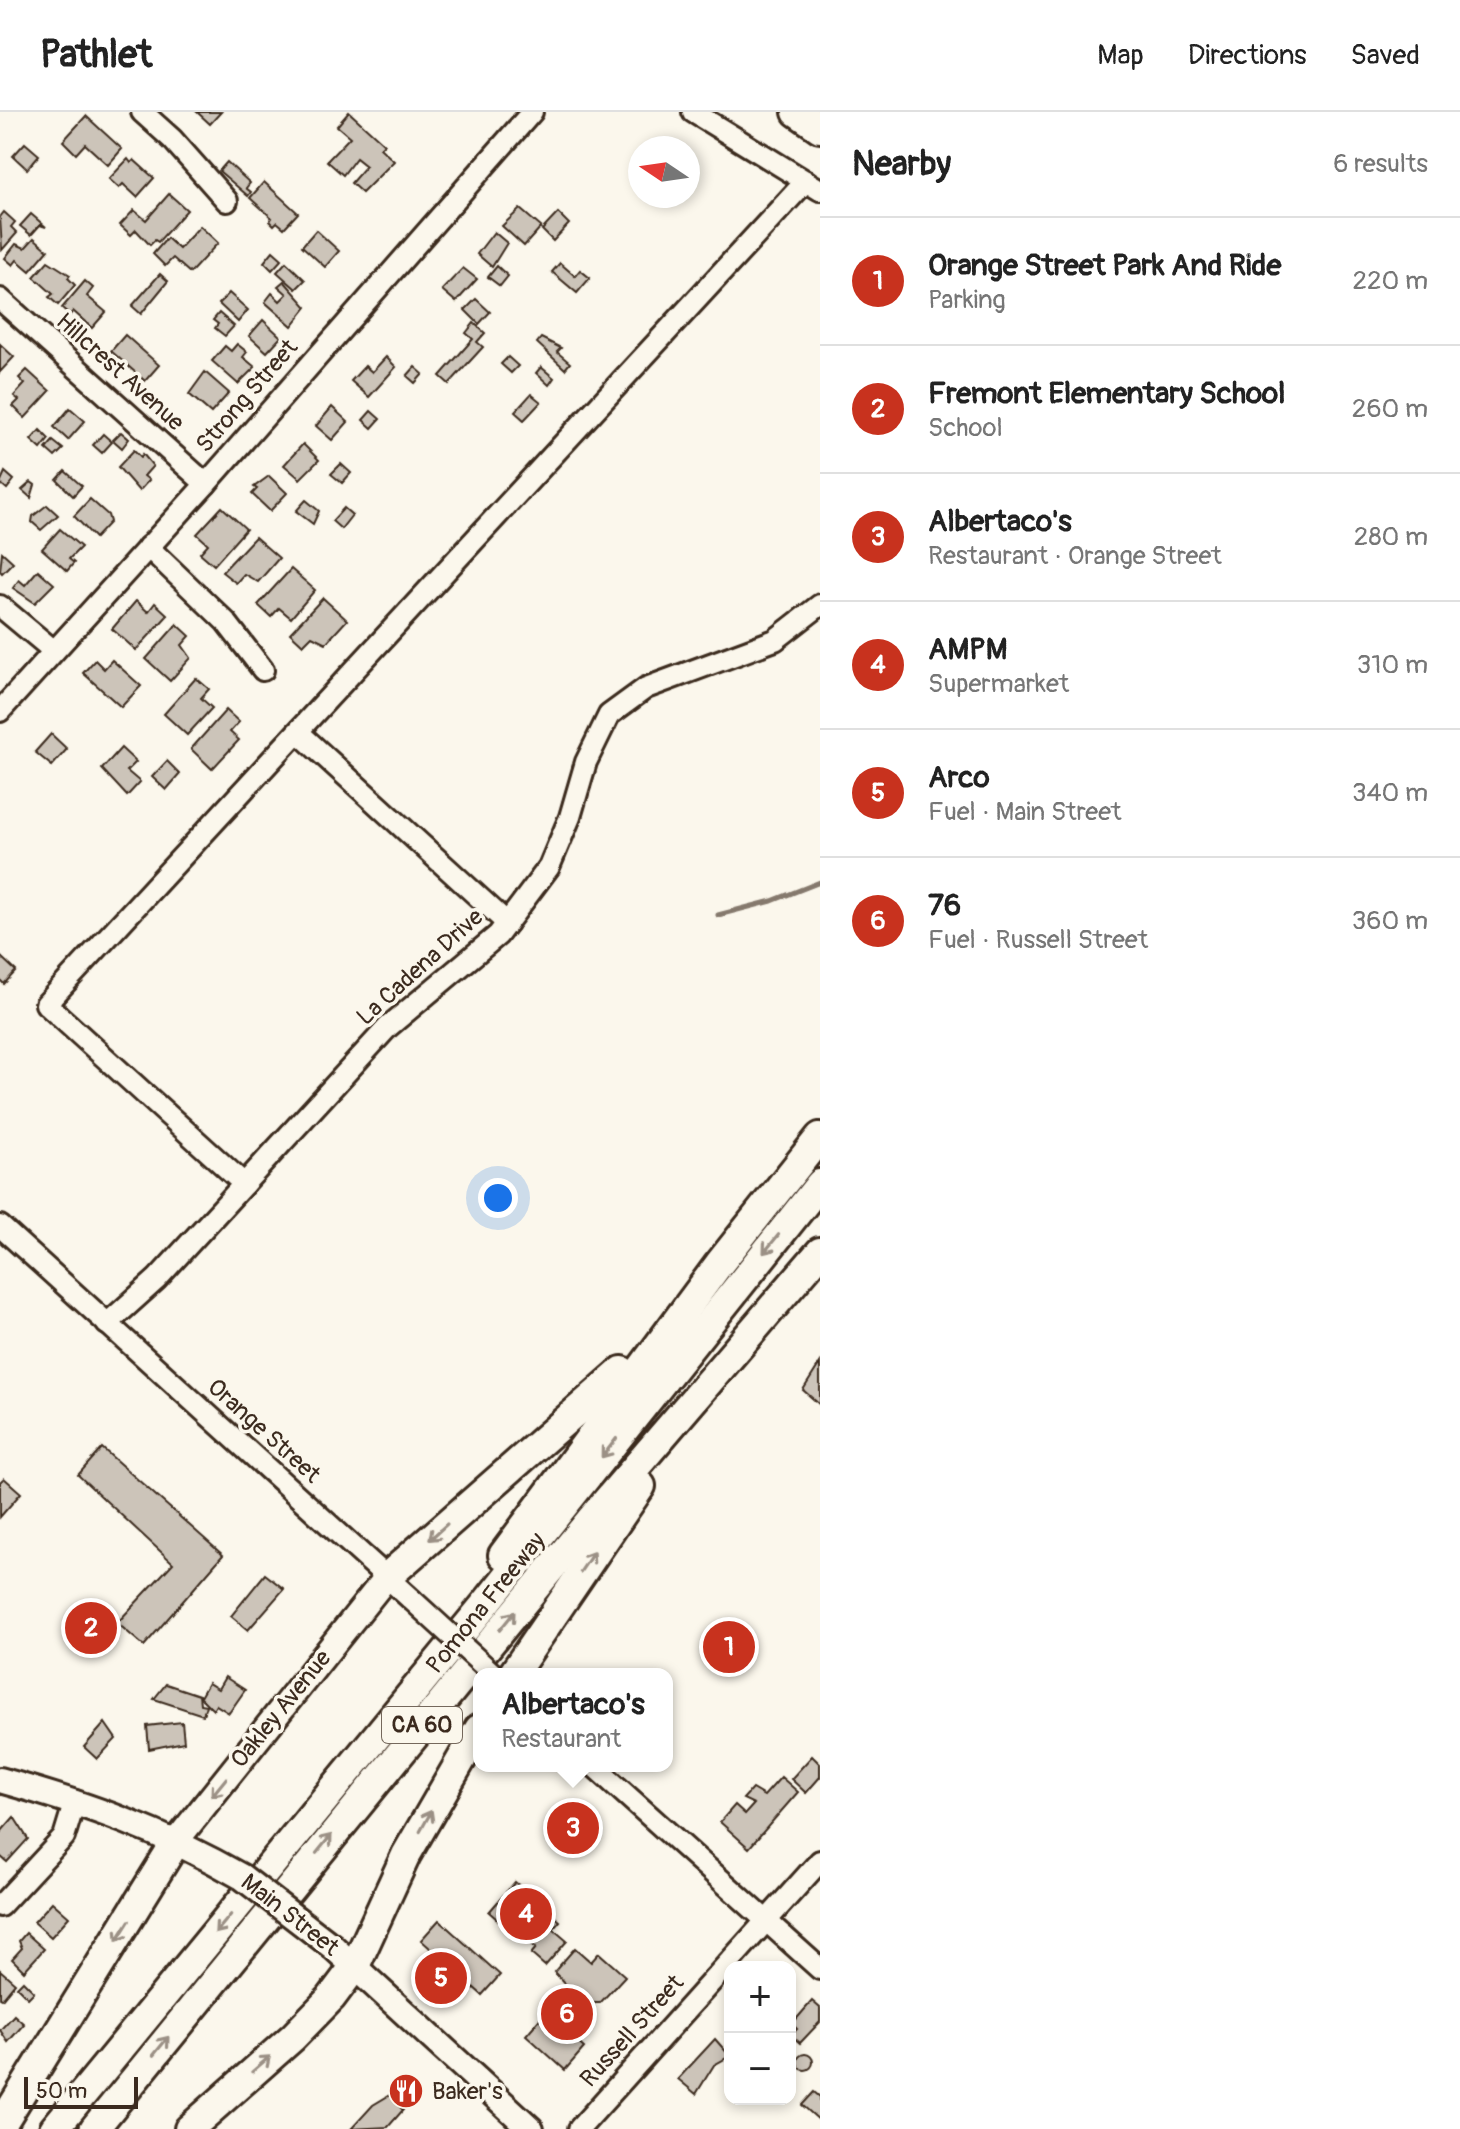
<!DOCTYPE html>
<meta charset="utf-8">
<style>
body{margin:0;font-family:Pangolin,sans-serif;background:#f6f6f6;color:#222}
.controls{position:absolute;right:24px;bottom:24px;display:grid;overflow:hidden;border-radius:16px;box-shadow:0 4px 12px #0003}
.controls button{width:72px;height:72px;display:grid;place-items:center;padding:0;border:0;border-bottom:2px solid #e0e0e0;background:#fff;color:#222;font:40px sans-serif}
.compass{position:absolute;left:628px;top:24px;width:72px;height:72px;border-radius:50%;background:#fff;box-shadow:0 4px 12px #0003;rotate:283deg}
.scale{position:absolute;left:24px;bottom:20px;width:114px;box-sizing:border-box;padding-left:8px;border:4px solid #3b2a1e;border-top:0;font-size:22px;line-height:28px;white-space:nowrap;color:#3b2a1e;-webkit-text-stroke:6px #fbf7ec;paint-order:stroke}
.you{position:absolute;left:498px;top:1086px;width:28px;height:28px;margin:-20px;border:6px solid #fff;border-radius:50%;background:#1a73e8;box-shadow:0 0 0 12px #1a73e833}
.badge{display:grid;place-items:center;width:52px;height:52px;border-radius:50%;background:#c8321e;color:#fff;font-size:26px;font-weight:700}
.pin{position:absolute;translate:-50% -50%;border:4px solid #fff;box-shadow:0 2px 8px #0006}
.popup{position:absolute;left:473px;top:1556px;width:200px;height:104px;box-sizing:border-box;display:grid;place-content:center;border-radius:16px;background:#fff;filter:drop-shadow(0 2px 6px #0005);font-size:26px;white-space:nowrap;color:#767676}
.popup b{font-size:30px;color:#222}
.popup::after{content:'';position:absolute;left:50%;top:100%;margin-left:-16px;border:16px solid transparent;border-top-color:#fff}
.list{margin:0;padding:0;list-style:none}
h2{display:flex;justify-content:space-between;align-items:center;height:104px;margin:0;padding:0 32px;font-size:34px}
h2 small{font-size:26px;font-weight:400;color:#767676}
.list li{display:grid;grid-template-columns:52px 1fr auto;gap:24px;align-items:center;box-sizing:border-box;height:128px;padding:0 32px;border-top:2px solid #e0e0e0}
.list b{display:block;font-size:30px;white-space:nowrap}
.list p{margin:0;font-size:26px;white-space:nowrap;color:#767676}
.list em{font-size:26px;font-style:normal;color:#767676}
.map{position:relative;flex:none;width:820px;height:2017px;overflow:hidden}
header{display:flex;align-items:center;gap:48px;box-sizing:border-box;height:112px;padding:0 40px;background:#fff;border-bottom:2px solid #e0e0e0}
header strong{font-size:38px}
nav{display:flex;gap:44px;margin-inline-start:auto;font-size:28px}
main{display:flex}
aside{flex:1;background:#fff}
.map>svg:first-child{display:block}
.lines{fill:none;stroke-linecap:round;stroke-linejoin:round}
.stream{stroke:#85796d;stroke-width:5}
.building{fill:#ccc4b9;stroke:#3b2a1e;stroke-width:2}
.minor-casing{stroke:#3b2a1e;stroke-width:26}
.major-casing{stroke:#3b2a1e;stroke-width:30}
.highway-casing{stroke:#3b2a1e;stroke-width:34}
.minor{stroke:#fbf7ec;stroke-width:20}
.major{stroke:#fbf7ec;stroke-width:24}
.highway{stroke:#fbf7ec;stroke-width:28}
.minor-bridge-casing{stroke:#3b2a1e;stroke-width:26;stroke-linecap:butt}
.major-bridge-casing{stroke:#3b2a1e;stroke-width:30;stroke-linecap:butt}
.minor-bridge{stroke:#fbf7ec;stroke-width:20}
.major-bridge{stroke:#fbf7ec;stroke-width:24}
.oneway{stroke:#9b9085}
.labels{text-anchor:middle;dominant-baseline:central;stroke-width:7;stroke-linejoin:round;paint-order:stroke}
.shield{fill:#fbf7ec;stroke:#75685c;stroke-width:2}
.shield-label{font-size:22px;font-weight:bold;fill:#3b2a1e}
.street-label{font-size:24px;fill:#3b2a1e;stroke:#fbf7ec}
.poi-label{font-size:24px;fill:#3b2a1e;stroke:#fbf7ec;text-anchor:start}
</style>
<header>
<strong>Pathlet</strong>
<nav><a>Map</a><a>Directions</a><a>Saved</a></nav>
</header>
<main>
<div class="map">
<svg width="820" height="2017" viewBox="0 0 820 2017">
<rect width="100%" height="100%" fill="#fbf7ec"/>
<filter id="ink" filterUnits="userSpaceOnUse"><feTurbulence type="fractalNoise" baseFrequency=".0125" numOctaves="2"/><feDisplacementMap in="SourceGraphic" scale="16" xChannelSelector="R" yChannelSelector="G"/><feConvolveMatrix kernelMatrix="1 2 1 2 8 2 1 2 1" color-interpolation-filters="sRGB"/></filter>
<g filter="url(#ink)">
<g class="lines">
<!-- stream -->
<polyline class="stream" points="718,803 772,789 820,770"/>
</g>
<!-- building -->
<g class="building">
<polygon points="197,0 221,0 210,12"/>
<polygon points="349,0 384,32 380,36 394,49 362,81 351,71 366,54 356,46 343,63 327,49 350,25 337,14"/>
<polygon points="86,4 122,37 108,53 85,32 76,42 63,29"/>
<polygon points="25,31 39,43 27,57 13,44"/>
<polygon points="128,47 131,51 134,48 154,66 137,85 123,72 119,76 109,67"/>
<polygon points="227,50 250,71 246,76 251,80 248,84 219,59"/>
<polygon points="264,70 298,101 284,116 277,110 274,113 270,109 272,106 250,86"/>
<polygon points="169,82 187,98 158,130 155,128 150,133 136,118 131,123 120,113 134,98 146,108"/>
<polygon points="520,97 541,115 524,134 502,114"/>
<polygon points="4,100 15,110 11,115 17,121 2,138 0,105"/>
<polygon points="558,101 569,112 553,129 542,118"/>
<polygon points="31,102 46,115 40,113 31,123 20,114"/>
<polygon points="200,114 218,131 190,161 173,146 165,154 153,142 167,126 179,137"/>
<polygon points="316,118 339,139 325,155 302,134"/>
<polygon points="494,120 507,131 492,155 477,142"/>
<polygon points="34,126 48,138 30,159 17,148 13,153 5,146 16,132 25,136"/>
<polygon points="273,139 282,147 272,158 264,150"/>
<polygon points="48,149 70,163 68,166 75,173 58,193 49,185 53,182 34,165"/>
<polygon points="286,150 305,168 296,177 277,160"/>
<polygon points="560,151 575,164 580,158 590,166 577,181 552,160"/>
<polygon points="497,154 508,164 500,174 488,165"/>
<polygon points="463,156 477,167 456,190 442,178"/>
<polygon points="160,162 168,169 141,202 132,194"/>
<polygon points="85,169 93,176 87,184 106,200 92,216 73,199 70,203 62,196"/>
<polygon points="284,169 307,195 292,214 265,190 272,181 280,189 287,182 278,174"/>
<polygon points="229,181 248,198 238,210 219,192"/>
<polygon points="476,187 490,200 479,212 465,198"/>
<polygon points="219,201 234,214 225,224 215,216 218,212 213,208"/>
<polygon points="263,208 281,225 267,240 249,224"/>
<polygon points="474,211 485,221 477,230 483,235 449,272 440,264 473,227 466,221"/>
<polygon points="125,223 159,253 145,269 111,239"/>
<polygon points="541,226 561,236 557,240 570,251 565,257 537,231"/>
<polygon points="0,232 14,245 0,260"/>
<polygon points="237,232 247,240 243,245 255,255 238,272 212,249 225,234 231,239"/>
<polygon points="386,245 396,255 369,285 351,269 365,254 372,260"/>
<polygon points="508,245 518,254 511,261 501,252"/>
<polygon points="415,255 423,262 415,271 407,264"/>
<polygon points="541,255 554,266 549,273 536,261"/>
<polygon points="27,258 50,279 25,306 13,294 19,288 14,284 25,272 19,266"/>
<polygon points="205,260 229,281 211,301 189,282"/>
<polygon points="531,282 541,290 524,308 515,300"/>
<polygon points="332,295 348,310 332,328 316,314"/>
<polygon points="70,296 85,309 68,328 54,315"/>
<polygon points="371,299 380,307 372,316 363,308"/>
<polygon points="40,318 49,327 41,337 31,328"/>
<polygon points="121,320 129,327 122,336 113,328"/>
<polygon points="103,322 112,330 102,341 93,333"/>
<polygon points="53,329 63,337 55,345 46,337"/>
<polygon points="303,332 319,348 300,367 284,353"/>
<polygon points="134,338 141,345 143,342 153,354 144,364 149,368 139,379 118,355"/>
<polygon points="341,352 351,361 342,371 331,362"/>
<polygon points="65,359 82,374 73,384 57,368"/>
<polygon points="5,360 14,368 7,377 0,371"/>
<polygon points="269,364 287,381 270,399 252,382 257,377 254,375"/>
<polygon points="31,370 35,373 31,386 22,378"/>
<polygon points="90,387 108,403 110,410 95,426 74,404"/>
<polygon points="306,388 319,399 313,412 296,399"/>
<polygon points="47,393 58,403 41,418 32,410 33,404"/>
<polygon points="222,395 246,417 214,453 200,441 208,432 197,422"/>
<polygon points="344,396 352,403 341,417 332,409"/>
<polygon points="60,417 81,435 69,447 74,451 67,459 42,437"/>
<polygon points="255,425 279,446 258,470 244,462 236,471 222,460"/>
<polygon points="2,440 13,450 2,461 0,459"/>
<polygon points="291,457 315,478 291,506 279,496 271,505 258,493"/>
<polygon points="38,458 54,472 35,491 13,476 19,468 25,473"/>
<polygon points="323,486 347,508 326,531 312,524 303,533 290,521"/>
<polygon points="136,489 148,500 155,491 168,503 136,538 112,517"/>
<polygon points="177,512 190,524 182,533 191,546 170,569 146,547"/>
<polygon points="95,548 104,557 112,548 141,574 121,595 83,561"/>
<polygon points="196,566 209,577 201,586 212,596 187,623 164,602"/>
<polygon points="226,598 239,610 230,620 239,628 212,657 191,637"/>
<polygon points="51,622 67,637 52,654 35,640"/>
<polygon points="121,636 136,650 127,659 140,670 127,684 102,657"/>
<polygon points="167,649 180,662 166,678 152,665"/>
<polygon points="0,844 16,859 4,872 0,868"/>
<polygon points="820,1251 820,1293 803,1278"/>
<polygon points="102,1336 223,1443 144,1534 117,1511 173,1451 78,1363"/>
<polygon points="4,1366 21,1381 0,1405 0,1370"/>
<polygon points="265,1462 284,1477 248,1518 231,1504"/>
<polygon points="225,1565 245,1578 229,1601 216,1593 213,1598 200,1585 208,1571 218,1577"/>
<polygon points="166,1572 199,1583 200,1592 206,1593 203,1603 154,1587"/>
<polygon points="182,1610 184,1630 149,1637 147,1614"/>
<polygon points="105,1611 116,1627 97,1647 84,1635"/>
<polygon points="812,1644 820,1652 820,1665 806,1681 791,1667"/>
<polygon points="781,1665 798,1680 749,1736 720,1710 735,1693 745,1702 754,1692 743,1687 752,1677 764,1684"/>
<polygon points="14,1705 28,1727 7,1750 0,1744 0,1721"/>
<polygon points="515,1770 560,1809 553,1817 567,1829 545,1854 531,1842 536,1836 500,1805 498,1808 489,1800"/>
<polygon points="52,1790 69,1805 51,1825 34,1810"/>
<polygon points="439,1808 500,1863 482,1883 421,1828"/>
<polygon points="26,1821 44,1837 24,1859 12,1847 22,1836 19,1829"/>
<polygon points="575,1836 591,1850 599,1841 625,1864 600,1891 583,1891 554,1860"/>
<polygon points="0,1858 15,1871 2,1887 0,1886"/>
<polygon points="23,1869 34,1880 28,1886 17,1875"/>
<polygon points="812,1889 820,1896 820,1910 800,1931 791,1923 797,1917 792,1912"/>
<polygon points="545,1901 584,1936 565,1958 526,1923"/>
<polygon points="14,1903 24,1912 8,1930 0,1918"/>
<polygon points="715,1927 730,1944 714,1953 696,1982 678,1967"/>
<circle cx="805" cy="1950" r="8"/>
<polygon points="814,1980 820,1985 820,2009 802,1993"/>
<polygon points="393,1981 403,1991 400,1995 403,1998 388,2015 351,2017 373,1993"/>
</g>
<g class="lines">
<!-- minor casing -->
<g class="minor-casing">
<g id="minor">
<polyline points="142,0 172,27 227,89"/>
<polyline points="693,0 820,78"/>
<polyline points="0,187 206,372"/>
<polyline points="148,435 226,510 263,558"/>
<polyline points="0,494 54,539"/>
<polyline points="0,599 206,372 532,0"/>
<polyline points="298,620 507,811"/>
<polyline points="244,1072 46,892 806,69"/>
<polyline points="0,1114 411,1487"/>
<polyline points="107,1212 157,1167 388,915 498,823 549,755 570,705 586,650 609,603 646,576 775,528 820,493"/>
<polyline points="594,1654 820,1857"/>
<polyline points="0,1794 64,1725 75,1689"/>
<polyline points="579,2017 820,1749"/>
</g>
</g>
<!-- major casing -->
<g class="major-casing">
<g id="major">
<path d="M0,1668C89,1693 162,1719 242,1765"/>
<polyline points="177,1728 386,1466"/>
<polyline points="333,1835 531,2017"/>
</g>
</g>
<!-- highway casing -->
<g class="highway-casing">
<g id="highway">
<polyline points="797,0 820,16"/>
<polyline points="503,1443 719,1152 820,1025"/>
<polyline points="386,1466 622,1259"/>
<polyline points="513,1562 641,1374"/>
<polyline points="0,2015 177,1728"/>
<polyline points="54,2017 487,1490 820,1072"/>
<polyline points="94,2017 592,1406 820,1140"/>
<polyline points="189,2017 293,1925 331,1886 355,1854 406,1743 479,1617"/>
</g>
</g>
<!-- minor -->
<use href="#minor" class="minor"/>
<!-- major -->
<use href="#major" class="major"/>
<!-- highway -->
<use href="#highway" class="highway"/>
<!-- minor-bridge casing -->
<g class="minor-bridge-casing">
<polyline id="minor-bridge" points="411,1487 493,1562"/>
</g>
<!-- major-bridge casing -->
<g class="major-bridge-casing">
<polyline id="major-bridge" points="242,1765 333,1835"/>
</g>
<!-- minor-bridge -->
<use href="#minor-bridge" class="minor-bridge"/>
<!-- major-bridge -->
<use href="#major-bridge" class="major-bridge"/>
</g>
<!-- one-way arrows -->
<defs><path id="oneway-shaft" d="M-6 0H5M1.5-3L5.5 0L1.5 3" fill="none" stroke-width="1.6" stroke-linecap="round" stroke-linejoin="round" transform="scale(2)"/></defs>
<g class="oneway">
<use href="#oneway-shaft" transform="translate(771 1132) rotate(129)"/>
<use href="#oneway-shaft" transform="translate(609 1336) rotate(128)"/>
<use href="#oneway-shaft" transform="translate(438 1420) rotate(138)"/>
<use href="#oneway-shaft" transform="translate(587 1450) rotate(-56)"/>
<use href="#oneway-shaft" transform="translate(507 1509) rotate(-51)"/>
<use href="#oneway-shaft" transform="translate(219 1675) rotate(129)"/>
<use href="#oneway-shaft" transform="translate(426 1709) rotate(-61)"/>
<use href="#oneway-shaft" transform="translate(324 1732) rotate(-51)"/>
<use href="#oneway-shaft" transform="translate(223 1812) rotate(130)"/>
<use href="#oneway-shaft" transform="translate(123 1819) rotate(122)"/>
<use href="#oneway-shaft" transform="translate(161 1934) rotate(-51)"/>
<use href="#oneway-shaft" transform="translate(261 1952) rotate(-41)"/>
</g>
</g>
<!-- icons -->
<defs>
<g id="restaurant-disc" transform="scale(1.8)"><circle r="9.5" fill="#c8321e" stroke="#fbf7ec"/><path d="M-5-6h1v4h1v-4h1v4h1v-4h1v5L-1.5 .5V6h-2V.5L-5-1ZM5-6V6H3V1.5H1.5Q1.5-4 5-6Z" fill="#fff"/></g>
</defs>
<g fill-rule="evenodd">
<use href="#restaurant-disc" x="406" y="1979"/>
</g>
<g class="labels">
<!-- shield labels -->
<rect class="shield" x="382" y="1595" width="80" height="36" rx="6"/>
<g class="shield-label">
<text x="422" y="1613">CA 60</text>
</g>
<!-- street labels -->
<g class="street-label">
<text transform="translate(120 260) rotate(42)">Hillcrest Avenue</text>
<text transform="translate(247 284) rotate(-49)">Strong Street</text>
<text transform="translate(420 855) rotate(-42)">La Cadena Drive</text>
<text transform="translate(264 1319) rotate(42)">Orange Street</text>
<text transform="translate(486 1491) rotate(-51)">Pomona Freeway</text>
<text transform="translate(281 1597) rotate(-51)">Oakley Avenue</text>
<text transform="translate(290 1803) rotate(38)">Main Street</text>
<text transform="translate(632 1919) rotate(-48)">Russell Street</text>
</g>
<!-- poi labels -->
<g class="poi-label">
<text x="432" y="1979">Baker's</text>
</g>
</g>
</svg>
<div class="controls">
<button>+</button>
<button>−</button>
</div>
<svg class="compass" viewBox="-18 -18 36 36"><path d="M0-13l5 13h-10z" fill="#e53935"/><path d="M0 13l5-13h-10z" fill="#767676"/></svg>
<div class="scale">50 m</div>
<div class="you"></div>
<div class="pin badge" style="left:729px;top:1535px">1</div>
<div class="pin badge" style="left:91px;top:1516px">2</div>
<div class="pin badge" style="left:573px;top:1716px">3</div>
<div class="popup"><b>Albertaco's</b>Restaurant</div>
<div class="pin badge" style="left:526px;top:1802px">4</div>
<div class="pin badge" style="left:441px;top:1866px">5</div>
<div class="pin badge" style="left:567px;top:1902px">6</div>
</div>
<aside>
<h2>Nearby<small>6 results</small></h2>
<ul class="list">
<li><span class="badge">1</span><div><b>Orange Street Park And Ride</b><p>Parking</p></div><em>220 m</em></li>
<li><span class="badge">2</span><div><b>Fremont Elementary School</b><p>School</p></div><em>260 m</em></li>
<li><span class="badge">3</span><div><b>Albertaco's</b><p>Restaurant · Orange Street</p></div><em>280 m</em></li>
<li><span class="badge">4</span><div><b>AMPM</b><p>Supermarket</p></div><em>310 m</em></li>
<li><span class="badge">5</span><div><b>Arco</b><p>Fuel · Main Street</p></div><em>340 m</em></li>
<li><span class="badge">6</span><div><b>76</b><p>Fuel · Russell Street</p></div><em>360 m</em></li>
</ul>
</aside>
</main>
